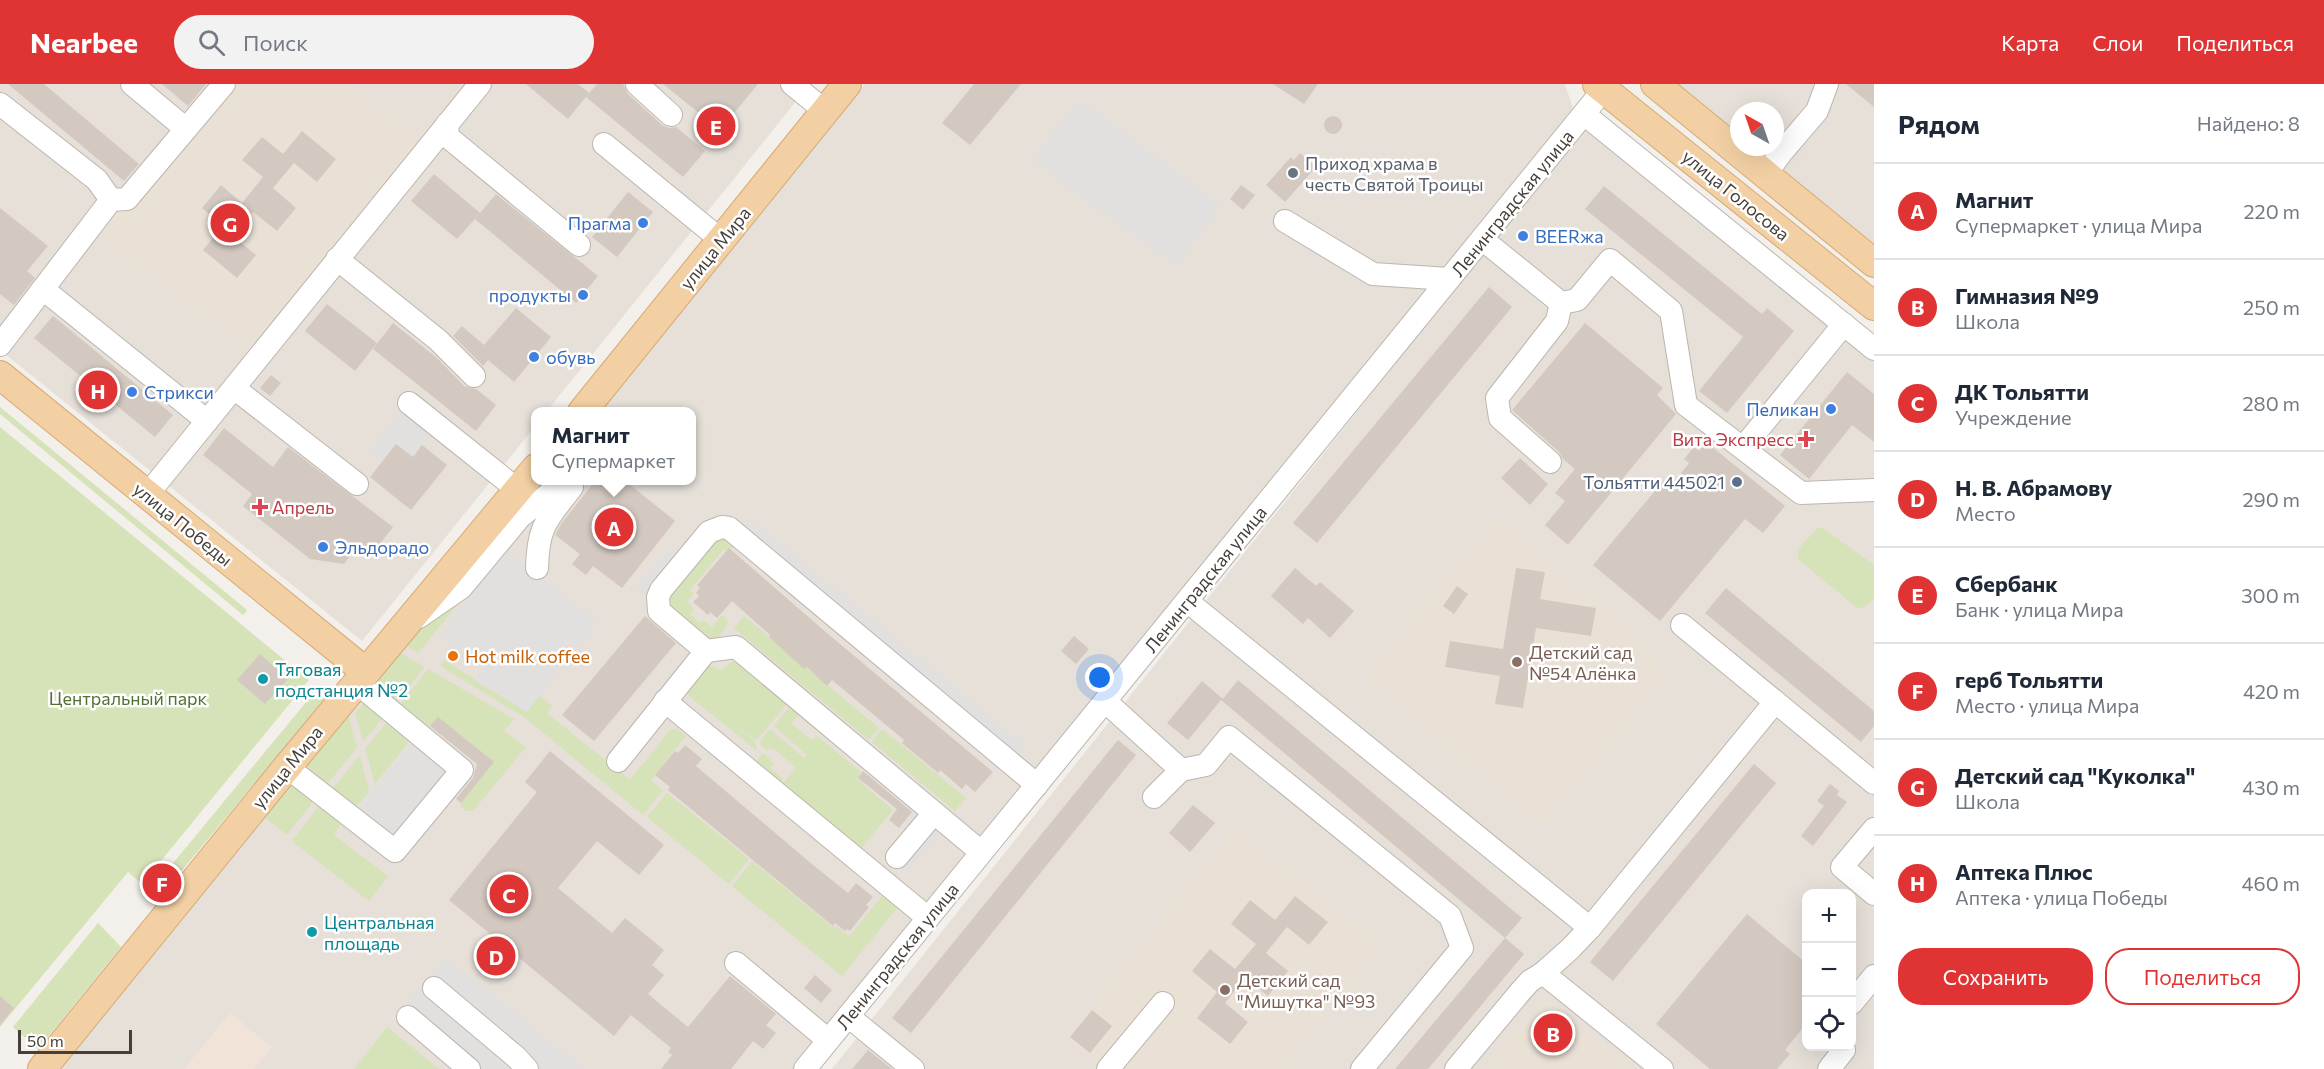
<!DOCTYPE html>
<html lang="ru">
<meta charset="utf-8">
<style>
body{margin:0;font-family:Commissioner,sans-serif;background:#f2f2f3;color:#1f2937}
.controls{position:absolute;right:18px;bottom:18px;display:grid;overflow:hidden;border-radius:12px;box-shadow:0 6px 24px #0002}
.controls button{width:54px;height:54px;display:grid;place-items:center;padding:0;border:0;border-bottom:2px solid #e0e1e3;background:#fff;color:#1f2937;font:30px sans-serif}
.compass{position:absolute;left:1730px;top:18px;width:54px;height:54px;border-radius:50%;background:#fff;box-shadow:0 6px 24px #0002;rotate:320deg}
.scale{position:absolute;left:18px;bottom:15px;width:114px;box-sizing:border-box;padding-left:6px;border:3px solid #463f39;border-top:0;font-size:16px;line-height:21px;white-space:nowrap;color:#463f39;-webkit-text-stroke:4px #fff;paint-order:stroke}
.you{position:absolute;left:1100px;top:594px;width:21px;height:21px;margin:-15px;border:4px solid #fff;border-radius:50%;background:#1a73e8;box-shadow:0 0 0 9px #1a73e833}
.badge{display:grid;place-items:center;width:39px;height:39px;border-radius:50%;background:#e03434;color:#fff;font-size:20px;font-weight:700}
.pin{position:absolute;translate:-50% -50%;border:3px solid #fff;box-shadow:0 2px 6px #0006}
.popup{position:absolute;left:531px;top:323px;width:165px;height:78px;box-sizing:border-box;display:grid;place-content:center;border-radius:12px;background:#fff;filter:drop-shadow(0 2px 4px #0005);font-size:20px;white-space:nowrap;color:#747a83}
.popup b{font-size:22px;color:#1f2937}
.popup::after{content:'';position:absolute;left:50%;top:100%;margin-left:-12px;border:12px solid transparent;border-top-color:#fff}
.list{margin:0;padding:0;list-style:none}
h2{display:flex;justify-content:space-between;align-items:center;height:78px;margin:0;padding:0 24px;font-size:26px}
h2 small{font-size:20px;font-weight:400;color:#747a83}
.list li{display:grid;grid-template-columns:39px 1fr auto;gap:18px;align-items:center;box-sizing:border-box;height:96px;padding:0 24px;border-top:2px solid #e0e1e3}
.list b{display:block;font-size:22px;white-space:nowrap}
.list p{margin:0;font-size:20px;white-space:nowrap;color:#747a83}
.list em{font-size:20px;font-style:normal;color:#747a83}
.actions{display:flex;gap:12px;padding:18px 24px}
.actions a{flex:1;padding:14px 0;border:2px solid #e03434;border-radius:24px;text-align:center;font-size:21px;color:#e03434}
.actions .main{background:#e03434;color:#fff}
.icon{flex:none;width:33px;height:33px;fill:none;stroke:currentColor;stroke-width:2;stroke-linecap:round;stroke-linejoin:round}
.map{position:relative;flex:none;width:1874px;height:985px;overflow:hidden}
header{display:flex;align-items:center;gap:36px;box-sizing:border-box;height:84px;padding:0 30px;background:#e03434;color:#fff}
header strong{font-size:28px}
nav{display:flex;gap:33px;margin-inline-start:auto;font-size:21px}
.search{width:420px;height:54px;background:#f2f2f3;display:flex;align-items:center;gap:15px;box-sizing:border-box;padding:0 21px;border-radius:33px;color:#747a83;font-size:22px}
main{display:flex}
aside{flex:1;background:#fff}
.map>svg:first-child{display:block}
.residential{fill:#e6e0d9;fill-rule:evenodd}
.commercial{fill:#f2e3d8}
.education{fill:#eae1d6}
.green{fill:#d6e2b8}
.parking{fill:#e2e0de}
.building{fill:#d3c9c1}
.lines{fill:none;stroke-linecap:round;stroke-linejoin:round}
.minor-casing{stroke:#bdb5ae;stroke-width:24}
.major-casing{stroke:#d6aa75;stroke-width:30}
.minor{stroke:#fff;stroke-width:22}
.major{stroke:#f2d0a4;stroke-width:28}
.worship-dot{fill:#6b7280;stroke:#fff;stroke-width:2}
.shop-dot{fill:#3f7fe0;stroke:#fff;stroke-width:2}
.health-dot{fill:#e0444e;stroke:#fff;stroke-width:2}
.service-dot{fill:#5c6f8a;stroke:#fff;stroke-width:2}
.food-dot{fill:#e8710a;stroke:#fff;stroke-width:2}
.education-dot{fill:#8d6e63;stroke:#fff;stroke-width:2}
.culture-dot{fill:#0f9aa8;stroke:#fff;stroke-width:2}
.labels{text-anchor:middle;dominant-baseline:central;stroke-width:5;stroke-linejoin:round;paint-order:stroke}
.worship-label{font-size:18px;fill:#5b616d;stroke:#fff;text-anchor:start}
.street-label{font-size:18px;fill:#463f39;stroke:#fff}
.shop-label{font-size:18px;fill:#366cbe;stroke:#fff;text-anchor:start}
.health-label{font-size:18px;fill:#be3a42;stroke:#fff;text-anchor:end}
.service-label{font-size:18px;fill:#4e5e75;stroke:#fff;text-anchor:end}
.education-label{font-size:18px;fill:#785e54;stroke:#fff;text-anchor:start}
.food-label{font-size:18px;fill:#c56008;stroke:#fff;text-anchor:start}
.culture-label{font-size:18px;fill:#0d838f;stroke:#fff;text-anchor:start}
.park-label{font-size:18px;fill:#547133;stroke:#fff}
</style>
<header>
<strong>Nearbee</strong>
<div class="search"><svg class="icon" aria-label="search" viewBox="0 0 24 24"><circle cx="10" cy="10" r="6"/><path d="M15 15l6 6"/></svg>Поиск</div>
<nav><a>Карта</a><a>Слои</a><a>Поделиться</a></nav>
</header>
<main>
<div class="map">
<svg width="1874" height="985" viewBox="0 0 1874 985">
<rect width="100%" height="100%" fill="#f3efea"/>
<!-- residential -->
<g class="residential">
<polygon points="0,0 810,0 547,327 536,328 536,341 362,557 0,266"/>
<polygon points="865,0 1565,0 1575,30 794,985 58,985 539,397 692,396 692,328 596,327"/>
<polygon points="1674,0 1874,0 1874,160 1753,63 1775,63 1775,27 1739,27 1739,52"/>
<path d="M1586,41L1874,276V985H832ZM1806,810H1852V962H1806Z"/>
</g>
<!-- commercial -->
<polygon class="commercial" points="230,929 272,963 254,985 184,985"/>
<!-- education -->
<g class="education">
<polygon points="236,0 352,0 421,57 248,269 96,151 115,126 139,120"/>
<polygon points="1495,432 1653,562 1664,597 1544,743 1362,594"/>
<polygon points="1235,741 1385,861 1285,985 1104,985 1065,952"/>
<polygon points="1546,912 1546,913 1634,985 1486,985"/>
</g>
<!-- green -->
<g class="green">
<polygon points="0,323 247,526 243,531 0,330"/>
<polygon points="0,343 309,596 142,800 128,788 0,943"/>
<polygon points="1818,444 1823,444 1874,481 1874,514 1863,524 1856,523 1798,475 1799,464"/>
<polygon points="723,454 734,462 728,468 724,465 690,506 694,510 687,518 694,525 690,530 700,539 703,536 712,543 722,531 727,536 727,542 717,555 711,556 670,523 668,514 715,456"/>
<polygon points="470,505 418,569 405,561 415,548"/>
<polygon points="744,532 879,644 869,656 734,544"/>
<polygon points="399,568 424,583 395,621 376,600 376,596"/>
<polygon points="444,576 526,627 540,612 552,622 547,629 630,696 670,646 677,645 686,652 651,696 663,706 643,731 524,633 440,582"/>
<polygon points="737,576 788,618 756,657 729,636 755,658 757,667 684,608 708,580 721,586 730,579"/>
<polygon points="428,585 514,635 504,647 526,663 473,727 466,727 461,723 461,719 494,678 438,634 430,643 398,624"/>
<polygon points="317,605 326,613 164,808 155,801"/>
<polygon points="364,618 383,633 363,658 355,629"/>
<path d="M792,620C805,624 818,629 815,645L807,639L811,634L802,627L791,639L812,657L816,652L821,655L862,689L857,695L893,726L858,768L753,682L763,669L774,679L770,684L782,694L783,699L796,684L776,666L769,664L767,667L761,662L760,657L770,645L804,674L807,671L774,642Z"/>
<polygon points="348,629 357,664 323,705 304,682"/>
<polygon points="389,636 408,655 408,659 375,700 365,664"/>
<polygon points="882,645 966,714 955,727 872,658"/>
<polygon points="360,671 369,708 361,718 352,723 329,709"/>
<polygon points="290,702 294,702 316,714 287,751 264,733"/>
<polygon points="667,709 749,775 729,800 647,733"/>
<polygon points="322,718 342,738 334,751 388,792 369,817 292,757"/>
<polygon points="752,777 834,844 836,842 849,852 882,812 897,824 842,892 732,802"/>
<polygon points="98,839 121,863 38,965 13,943"/>
<polygon points="387,943 439,985 354,985"/>
</g>
<!-- parking -->
<g class="parking">
<polygon points="1079,15 1221,121 1176,182 1033,76"/>
<polygon points="409,319 438,342 413,373 397,360 383,377 370,366"/>
<polygon points="753,437 1025,661 1015,673 744,449"/>
<polygon points="670,464 680,472 646,513 636,505"/>
<polygon points="507,466 598,538 527,628 474,596 482,586 439,552"/>
<polygon points="426,641 476,681 393,783 343,743"/>
<polygon points="932,713 955,732 907,789 884,769"/>
<polygon points="445,873 584,985 463,985 398,932"/>
</g>
<!-- building -->
<g class="building">
<polygon points="8,0 44,0 139,80 124,97"/>
<polygon points="162,0 206,0 188,22"/>
<polygon points="526,0 578,0 589,9 568,35"/>
<polygon points="597,0 623,0 628,10 662,41 669,44 676,43 705,67 683,93 586,13"/>
<polygon points="663,0 758,0 720,46"/>
<polygon points="974,0 1021,0 970,61 942,39"/>
<polygon points="1273,0 1318,0 1304,20"/>
<polygon points="1846,0 1874,0 1874,23"/>
<circle cx="1333" cy="41" r="9"/>
<polygon points="302,47 336,75 317,98 294,79 273,104 296,124 277,147 253,128 233,152 256,171 237,194 203,166 223,142 202,124 221,101 242,119 263,93 242,76 262,53 283,70"/>
<polygon points="1300,69 1316,83 1285,118 1266,101 1291,73 1294,76"/>
<polygon points="434,90 480,129 457,155 411,117"/>
<polygon points="1241,101 1255,111 1243,126 1230,115"/>
<polygon points="1604,102 1762,230 1767,224 1794,247 1727,329 1699,307 1743,253 1585,125"/>
<polygon points="628,108 653,128 617,173 592,153"/>
<polygon points="496,110 598,192 576,219 475,135"/>
<polygon points="0,124 48,162 27,187 35,194 14,221 0,210"/>
<polygon points="1489,203 1512,223 1317,459 1293,439"/>
<polygon points="327,220 377,259 355,287 305,247"/>
<polygon points="516,224 551,253 514,298 488,276 483,282 453,252 462,242 484,261"/>
<polygon points="53,232 173,331 155,353 34,254"/>
<polygon points="393,239 437,274 464,302 476,305 496,321 476,347 373,265"/>
<polygon points="1585,239 1663,304 1657,311 1676,330 1568,461 1545,441 1565,417 1555,409 1575,385 1563,375 1559,368 1512,326"/>
<polygon points="1847,288 1874,310 1874,358 1852,341 1809,395 1780,371"/>
<polygon points="271,291 281,299 270,312 260,304"/>
<polygon points="224,344 273,383 288,363 393,443 372,470 359,460 344,480 310,475 243,422 252,410 203,371"/>
<polygon points="1706,358 1785,422 1763,449 1745,435 1660,537 1593,481 1664,396 1671,402 1689,379 1684,375 1694,363 1699,367"/>
<polygon points="396,360 413,373 422,361 447,381 411,426 370,393"/>
<polygon points="1520,374 1548,400 1530,421 1501,394"/>
<polygon points="596,396 624,396 675,437 622,504 593,482 586,491 572,480 580,470 555,451 561,440"/>
<polygon points="729,464 828,550 993,688 975,708 966,700 962,705 940,686 938,689 902,659 904,656 832,596 827,602 807,583 804,585 769,553 770,551 732,517 717,534 710,528 708,531 693,518 699,512 696,509 700,504 697,501"/>
<polygon points="1295,484 1316,502 1320,498 1354,527 1330,554 1308,534 1303,540 1271,512"/>
<polygon points="1516,484 1545,488 1540,515 1596,524 1591,552 1536,544 1523,624 1495,620 1500,592 1445,583 1450,557 1503,565"/>
<polygon points="1457,502 1468,510 1454,530 1443,522"/>
<polygon points="1726,504 1874,627 1874,642 1861,658 1705,529"/>
<polygon points="645,532 676,559 594,657 562,631"/>
<polygon points="1074,552 1089,565 1076,580 1061,567"/>
<polygon points="260,570 288,595 265,620 237,596"/>
<polygon points="1238,596 1522,834 1505,854 1221,616 1188,656 1167,639 1202,597 1223,615"/>
<polygon points="438,633 494,678 461,719 456,715 473,694 477,680 430,642"/>
<polygon points="1118,656 1136,671 911,949 892,934"/>
<polygon points="685,661 702,675 696,682 813,781 848,809 856,799 873,813 866,821 869,823 850,847 847,845 845,847 835,839 833,842 668,706 670,703 655,691 675,667 678,669"/>
<polygon points="550,667 664,761 639,791 597,757 558,804 612,849 625,834 664,866 652,881 664,891 648,910 688,943 730,892 776,930 766,941 776,949 763,965 753,957 731,985 661,985 672,971 668,968 671,964 631,931 614,952 449,816 537,708 525,698"/>
<polygon points="1754,680 1776,699 1613,897 1590,878"/>
<polygon points="863,687 912,728 899,744 889,736 897,725 858,694"/>
<polygon points="1830,700 1839,707 1837,711 1847,718 1813,762 1801,752 1824,722 1817,717"/>
<polygon points="1193,721 1215,739 1190,768 1169,749"/>
<polygon points="1295,812 1328,838 1309,861 1287,843 1266,869 1288,887 1268,912 1245,894 1225,919 1248,938 1230,960 1197,934 1217,908 1192,887 1210,865 1235,885 1256,860 1231,840 1250,816 1275,836"/>
<polygon points="1747,830 1806,879 1806,940 1785,966 1790,970 1777,985 1710,985 1656,940"/>
<polygon points="1505,854 1524,870 1428,985 1395,985"/>
<polygon points="815,891 832,906 821,919 804,904"/>
<polygon points="0,912 14,924 0,941"/>
<polygon points="1092,926 1112,942 1090,969 1070,953"/>
<polygon points="868,966 892,985 852,985"/>
</g>
<g class="lines">
<!-- minor casing -->
<g class="minor-casing">
<g id="minor">
<polyline points="132,0 186,45"/>
<polyline points="637,0 671,31"/>
<polyline points="792,0 825,27"/>
<polyline points="0,20 97,96 111,116"/>
<polyline points="1584,30 1874,265"/>
<polyline points="447,40 448,53 579,161"/>
<polyline points="604,60 721,156"/>
<polyline points="1766,90 1781,69 1817,27 1827,0"/>
<polyline points="1285,137 1373,190 1449,195"/>
<polyline points="1482,155 1561,219 1577,216 1610,176 1671,227 1686,321 1801,409 1874,406"/>
<polyline points="337,175 438,256 474,292"/>
<polyline points="43,205 207,337"/>
<polyline points="0,261 111,116 127,115 224,0"/>
<polyline points="234,304 357,400"/>
<polyline points="409,319 518,406"/>
<polyline points="1743,364 1844,240"/>
<polyline points="1550,378 1500,334 1497,314 1557,237 1561,219"/>
<polyline points="147,411 480,0"/>
<path d="M537,484C538,441 547,436 572,403"/>
<polyline points="1187,517 1590,844 1570,865 1543,889 1662,985"/>
<polyline points="419,533 461,504 520,433 566,396"/>
<polyline points="1682,541 1874,699"/>
<polyline points="665,617 928,834"/>
<polyline points="1105,617 1181,686 1206,681 1229,653 1450,832 1462,864 1362,985"/>
<polyline points="618,677 706,567"/>
<polyline points="287,683 395,767 462,686 357,599"/>
<polyline points="1154,713 1181,686"/>
<polyline points="1874,745 1842,783 1874,810"/>
<polyline points="981,768 736,563 706,567 659,527 658,513 661,506 709,448 722,443 729,444 1037,701"/>
<polyline points="897,773 934,729"/>
<polyline points="1590,844 1775,618"/>
<polyline points="736,879 822,951"/>
<polyline points="434,904 516,973 527,985"/>
<polyline points="1852,919 1874,892"/>
<polyline points="848,932 913,985"/>
<polyline points="408,933 469,985"/>
<polyline points="805,985 1604,5"/>
<polyline points="1108,985 1163,919"/>
<polyline points="1456,985 1521,907 1530,897 1543,889"/>
<polyline points="1829,985 1844,966 1842,962"/>
</g>
</g>
<!-- major casing -->
<g class="major-casing">
<g id="major">
<polyline points="1597,0 1874,222"/>
<polyline points="1655,0 1874,179"/>
<polyline points="0,291 366,588"/>
<polyline points="582,328 847,0"/>
<polyline points="42,985 287,683 536,384"/>
</g>
</g>
<!-- minor -->
<use href="#minor" class="minor"/>
<!-- major -->
<use href="#major" class="major"/>
</g>
<!-- markers -->
<circle class="worship-dot" cx="1293" cy="89" r="6"/>
<g class="shop-dot">
<circle cx="643" cy="139" r="6"/>
<circle cx="1523" cy="152" r="6"/>
<circle cx="583" cy="211" r="6"/>
<circle cx="534" cy="273" r="6"/>
<circle cx="132" cy="308" r="6"/>
<circle cx="1831" cy="325" r="6"/>
<circle cx="323" cy="463" r="6"/>
</g>
<g class="health-dot">
<path d="M1803 346h6v6h6v6h-6v6h-6v-6h-6v-6h6z"/>
<path d="M257 414h6v6h6v6h-6v6h-6v-6h-6v-6h6z"/>
</g>
<circle class="service-dot" cx="1737" cy="398" r="6"/>
<circle class="food-dot" cx="453" cy="572" r="6"/>
<g class="education-dot">
<circle cx="1517" cy="578" r="6"/>
<circle cx="1225" cy="906" r="6"/>
</g>
<g class="culture-dot">
<circle cx="263" cy="595" r="6"/>
<circle cx="312" cy="848" r="6"/>
</g>
<g class="labels">
<!-- worship labels -->
<g class="worship-label">
<text x="1305" y="79">Приход храма в<tspan x="1305" dy="21">честь Святой Троицы</tspan></text>
</g>
<!-- street labels -->
<g class="street-label">
<text transform="translate(1736 111) rotate(39)">улица Голосова</text>
<text transform="translate(1512 119) rotate(-51)">Ленинградская улица</text>
<text transform="translate(715 164) rotate(-51)">улица Мира</text>
<text transform="translate(183 440) rotate(39)">улица Победы</text>
<text transform="translate(1205 495) rotate(-51)">Ленинградская улица</text>
<text transform="translate(287 683) rotate(-51)">улица Мира</text>
<text transform="translate(897 872) rotate(-51)">Ленинградская улица</text>
</g>
<!-- shop labels -->
<g class="shop-label">
<text x="631" y="139" text-anchor="end">Прагма</text>
<text x="1535" y="152">BEERжа</text>
<text x="571" y="211" text-anchor="end">продукты</text>
<text x="546" y="273">обувь</text>
<text x="144" y="308">Стрикси</text>
<text x="1819" y="325" text-anchor="end">Пеликан</text>
<text x="335" y="463">Эльдорадо</text>
</g>
<!-- health labels -->
<g class="health-label">
<text x="1794" y="355">Вита Экспресс</text>
<text x="272" y="423" text-anchor="start">Апрель</text>
</g>
<!-- service labels -->
<g class="service-label">
<text x="1725" y="398">Тольятти 445021</text>
</g>
<!-- education labels -->
<g class="education-label">
<text x="1529" y="568">Детский сад<tspan x="1529" dy="21">№54 Алёнка</tspan></text>
<text x="1237" y="896">Детский сад<tspan x="1237" dy="21">"Мишутка" №93</tspan></text>
</g>
<!-- food labels -->
<g class="food-label">
<text x="465" y="572">Hot milk coffee</text>
</g>
<!-- culture labels -->
<g class="culture-label">
<text x="275" y="585">Тяговая<tspan x="275" dy="21">подстанция №2</tspan></text>
<text x="324" y="838">Центральная<tspan x="324" dy="21">площадь</tspan></text>
</g>
<!-- park labels -->
<g class="park-label">
<text x="128" y="614">Центральный парк</text>
</g>
</g>
</svg>
<div class="controls">
<button>+</button>
<button>−</button>
<button><svg class="icon" aria-label="locate" viewBox="0 0 24 24"><circle cx="12" cy="12" r="6"/><path d="M12 2v4M12 18v4M2 12h4M18 12h4"/></svg></button>
</div>
<svg class="compass" viewBox="-18 -18 36 36"><path d="M0-13l5 13h-10z" fill="#e53935"/><path d="M0 13l5-13h-10z" fill="#747a83"/></svg>
<div class="scale">50 m</div>
<div class="you"></div>
<div class="pin badge" style="left:614px;top:443px">A</div>
<div class="popup"><b>Магнит</b>Супермаркет</div>
<div class="pin badge" style="left:1553px;top:949px">B</div>
<div class="pin badge" style="left:509px;top:810px">C</div>
<div class="pin badge" style="left:496px;top:872px">D</div>
<div class="pin badge" style="left:716px;top:42px">E</div>
<div class="pin badge" style="left:162px;top:799px">F</div>
<div class="pin badge" style="left:230px;top:139px">G</div>
<div class="pin badge" style="left:98px;top:306px">H</div>
</div>
<aside>
<h2>Рядом<small>Найдено: 8</small></h2>
<ul class="list">
<li><span class="badge">A</span><div><b>Магнит</b><p>Супермаркет · улица Мира</p></div><em>220 m</em></li>
<li><span class="badge">B</span><div><b>Гимназия №9</b><p>Школа</p></div><em>250 m</em></li>
<li><span class="badge">C</span><div><b>ДК Тольятти</b><p>Учреждение</p></div><em>280 m</em></li>
<li><span class="badge">D</span><div><b>Н. В. Абрамову</b><p>Место</p></div><em>290 m</em></li>
<li><span class="badge">E</span><div><b>Сбербанк</b><p>Банк · улица Мира</p></div><em>300 m</em></li>
<li><span class="badge">F</span><div><b>герб Тольятти</b><p>Место · улица Мира</p></div><em>420 m</em></li>
<li><span class="badge">G</span><div><b>Детский сад &quot;Куколка&quot;</b><p>Школа</p></div><em>430 m</em></li>
<li><span class="badge">H</span><div><b>Аптека Плюс</b><p>Аптека · улица Победы</p></div><em>460 m</em></li>
</ul>
<div class="actions"><a class="main">Сохранить</a><a>Поделиться</a></div>
</aside>
</main>
